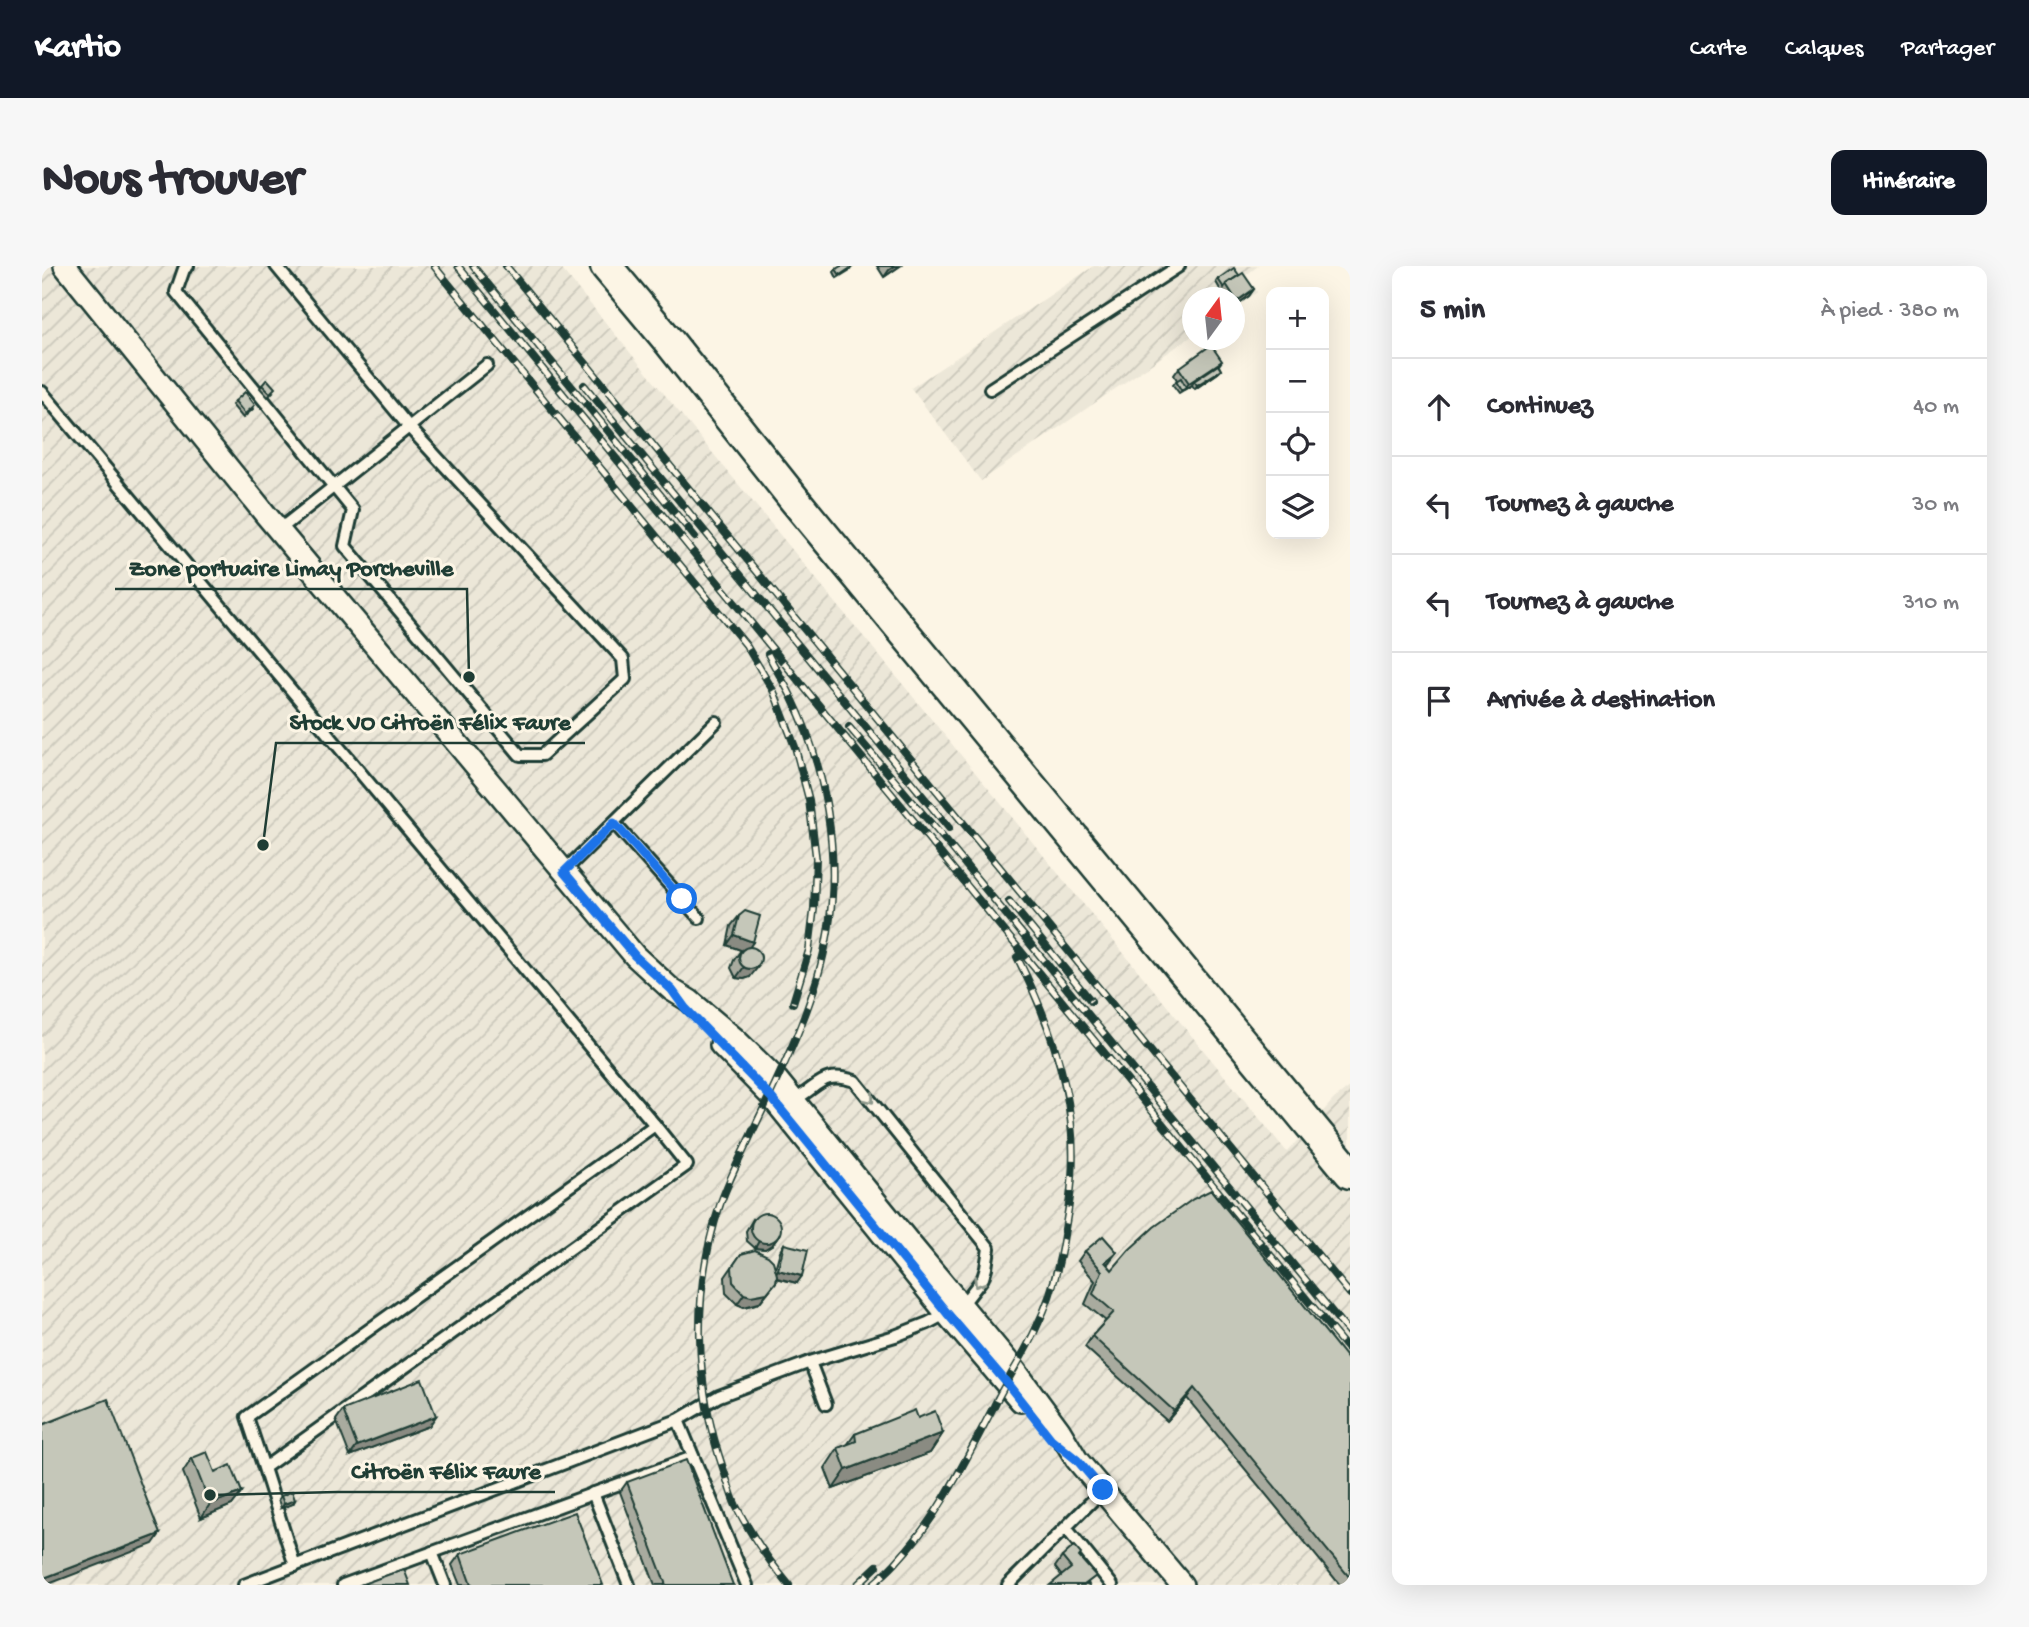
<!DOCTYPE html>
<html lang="fr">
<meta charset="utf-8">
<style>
body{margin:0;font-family:"Gochi Hand",sans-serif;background:#f7f7f7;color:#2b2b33}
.controls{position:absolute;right:21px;top:21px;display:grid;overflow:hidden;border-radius:14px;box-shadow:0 7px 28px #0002}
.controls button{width:63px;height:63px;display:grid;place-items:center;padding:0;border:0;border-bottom:2px solid #e1e1e2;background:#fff;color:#2b2b33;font:35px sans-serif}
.compass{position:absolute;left:1140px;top:21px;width:63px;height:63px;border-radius:50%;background:#fff;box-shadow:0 7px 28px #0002;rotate:15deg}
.stop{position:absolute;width:21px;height:21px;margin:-16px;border:5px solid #1a73e8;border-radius:50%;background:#fff}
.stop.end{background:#1a73e8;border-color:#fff;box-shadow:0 2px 7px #0008}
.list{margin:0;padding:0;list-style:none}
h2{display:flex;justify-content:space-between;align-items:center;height:91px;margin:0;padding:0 28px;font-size:30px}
h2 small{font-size:23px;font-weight:400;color:#7c7c81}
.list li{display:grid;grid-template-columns:46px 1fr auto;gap:21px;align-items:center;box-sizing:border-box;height:98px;padding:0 28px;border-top:2px solid #e1e1e2}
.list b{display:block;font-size:26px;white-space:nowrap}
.list em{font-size:23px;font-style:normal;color:#7c7c81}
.icon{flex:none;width:38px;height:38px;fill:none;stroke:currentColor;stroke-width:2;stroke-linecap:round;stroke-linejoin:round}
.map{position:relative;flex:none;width:1308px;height:1319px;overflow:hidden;border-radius:14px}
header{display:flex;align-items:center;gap:42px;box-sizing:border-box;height:98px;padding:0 35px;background:#111827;color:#fff}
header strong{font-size:33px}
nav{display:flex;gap:38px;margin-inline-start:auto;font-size:24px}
.intro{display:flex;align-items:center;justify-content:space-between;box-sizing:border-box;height:168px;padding:0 42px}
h1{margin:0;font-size:49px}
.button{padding:18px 32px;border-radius:14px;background:#111827;color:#fff;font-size:24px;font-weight:700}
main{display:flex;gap:42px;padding:0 42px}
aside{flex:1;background:#fff;border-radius:14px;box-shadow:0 7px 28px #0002}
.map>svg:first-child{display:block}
.industrial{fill:url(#industrial-furrows)}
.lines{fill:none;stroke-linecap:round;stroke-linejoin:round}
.lane-casing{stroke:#1f3d34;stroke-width:16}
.street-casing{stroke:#1f3d34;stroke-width:26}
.secondary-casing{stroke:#1f3d34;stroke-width:35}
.lane{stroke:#fcf5e5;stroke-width:10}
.street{stroke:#fcf5e5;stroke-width:21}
.secondary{stroke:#fcf5e5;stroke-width:30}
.rail-casing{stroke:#1f3d34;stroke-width:8}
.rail{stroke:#fcf5e5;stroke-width:5;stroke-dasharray:16;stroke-linecap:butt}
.wall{fill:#a9ab9f;stroke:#1f3d34;stroke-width:2}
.shaded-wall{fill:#8a8b82;stroke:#1f3d34;stroke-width:2}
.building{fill:#c5c7b9;stroke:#1f3d34;stroke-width:2}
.oneway{stroke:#8e998c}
.route{stroke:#1a73e8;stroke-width:9}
.leader{fill:none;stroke:#1f3d34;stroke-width:2.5}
.callout-dot{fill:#1f3d34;stroke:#fcf5e5;stroke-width:2.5}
.callout-label{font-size:24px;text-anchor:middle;font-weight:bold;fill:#1f3d34;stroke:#fcf5e5;stroke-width:6;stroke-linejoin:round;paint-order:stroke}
</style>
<header>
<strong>Kartio</strong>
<nav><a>Carte</a><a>Calques</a><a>Partager</a></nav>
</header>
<div class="intro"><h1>Nous trouver</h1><a class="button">Itinéraire</a></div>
<main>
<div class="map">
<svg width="1308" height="1319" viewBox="0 0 1308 1319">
<defs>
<pattern id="industrial-furrows" width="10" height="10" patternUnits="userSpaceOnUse" patternTransform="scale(1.75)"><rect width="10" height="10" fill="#ece7d8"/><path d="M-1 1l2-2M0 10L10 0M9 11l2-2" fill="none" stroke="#cac7ba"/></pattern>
</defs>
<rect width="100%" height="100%" fill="#fcf5e5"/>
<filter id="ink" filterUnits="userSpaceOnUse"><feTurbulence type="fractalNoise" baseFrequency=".0143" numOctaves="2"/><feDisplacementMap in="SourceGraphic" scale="14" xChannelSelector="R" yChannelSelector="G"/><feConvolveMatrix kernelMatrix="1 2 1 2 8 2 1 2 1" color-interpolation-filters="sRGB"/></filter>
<g filter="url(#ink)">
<!-- industrial -->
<g class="industrial">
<polygon points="0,0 517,0 1245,886 1292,833 1308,821 1308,1319 0,1319"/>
<polygon points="1052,0 1216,0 1204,9 1215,26 1193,42 1192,32 1150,32 1150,70 939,215 869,122"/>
</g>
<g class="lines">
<!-- lane casing -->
<g class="lane-casing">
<g id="lane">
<polyline points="146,0 142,3 134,26 311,244 303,280 478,489 500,489 583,413 581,393 367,161 234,0"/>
<polyline points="948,123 1137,0"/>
<polyline points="0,126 613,859"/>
<polyline points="237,264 445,99"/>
<polyline points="572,557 657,652"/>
<polyline points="522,605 674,456"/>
<polyline points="768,1096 784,1138"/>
<polyline points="636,1154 705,1319"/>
<polyline points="222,1202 205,1151 613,859 645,899 222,1202 253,1300"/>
<polyline points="551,1227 587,1319"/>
<polyline points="1024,1262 1070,1319"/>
<polyline points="390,1286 403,1319"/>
<path d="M202,1319L636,1154L677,1130L768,1096L853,1070L886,1057L920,1039L941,1012L944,1002L947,982L813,815C780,804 778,820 752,834"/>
<polyline points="301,1319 651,1191"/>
<polyline points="966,1319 1061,1224"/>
</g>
</g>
<!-- street casing -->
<g class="street-casing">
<g id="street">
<polyline points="23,0 224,249 593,690 630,724 648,735 693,773 735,814 869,979 972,1103 1017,1164 1035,1194 1140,1319"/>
<polyline points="679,779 728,829 909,1053 979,1135"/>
</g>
</g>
<!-- secondary casing -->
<g class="secondary-casing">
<polyline id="secondary" points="564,0 625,73 752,233 1308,907"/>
</g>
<!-- lane -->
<use href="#lane" class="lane"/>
<!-- street -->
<use href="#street" class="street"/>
<!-- secondary -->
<use href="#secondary" class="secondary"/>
<!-- rail casing -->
<g class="rail-casing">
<g id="rail">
<polyline points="392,0 704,379 732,426 753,481 767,534 774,592 772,643 767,684 751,737"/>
<polyline points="416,0 1308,1086"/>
<polyline points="431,0 653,271"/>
<polyline points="464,0 1308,1028"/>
<polyline points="542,119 907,562"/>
<path d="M726,388C733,402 742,416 749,430C784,501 799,588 786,666C774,739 738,807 707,873C697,894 687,914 679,936C649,1022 652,1120 682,1205C686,1217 689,1229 694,1240C709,1269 726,1294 747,1319"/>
<polyline points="807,461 904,575 1308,1068"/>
<polyline points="967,635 1049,735"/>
<polyline points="815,1319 835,1300"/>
<path d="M830,1319C839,1311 849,1303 857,1293C898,1249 924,1193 952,1140C965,1113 983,1088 995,1060C1010,1030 1018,996 1023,963C1026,946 1029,928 1030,911C1036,834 1009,758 975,691"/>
</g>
</g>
<!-- rail -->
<use href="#rail" class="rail"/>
</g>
<!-- wall -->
<g class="wall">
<polygon points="835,0 858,0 842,11"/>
<polygon points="810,1 808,4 795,12 792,6 794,3"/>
<polygon points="1197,9 1212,23 1207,30 1193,40 1193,32 1183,32 1174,16 1176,13"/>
<polygon points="1177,100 1179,104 1176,107 1153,123 1150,119 1137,127 1131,119 1135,114 1132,109 1137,102"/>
<polygon points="220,119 231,126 226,131 218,122"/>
<polygon points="193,135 211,143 201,152 190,139"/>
<polygon points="697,650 711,676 707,681 708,711 702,713 694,712 689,702 692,694 699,684 685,679 689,660"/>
<polygon points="711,953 736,971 731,978 723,983 713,982 705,975 704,965"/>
<polygon points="742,978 755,1017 734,1012 726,1026 717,1037 702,1041 695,1038 684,1027 683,1011 699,988 733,1003 738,985"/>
<polygon points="1043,985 1067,996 1065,998 1070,1004 1308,1096 1308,1319 1298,1319 1145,1132 1125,1155 1043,1081 1050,1070 1064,1055 1043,1038 1053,1015 1036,995"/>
<polygon points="301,1144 394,1150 387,1160 308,1190 294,1154"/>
<polygon points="876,1152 901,1167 888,1187 791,1223 783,1202 796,1182 805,1179 813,1168"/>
<polygon points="150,1192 173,1206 200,1226 190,1239 159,1252 141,1206"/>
<polygon points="585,1216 691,1319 613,1319 578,1226"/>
<polygon points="239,1230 253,1234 251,1238 239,1242 236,1234"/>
<polygon points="418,1288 561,1319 418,1319 410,1299"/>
<polygon points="1020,1291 1037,1291 1047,1319 1019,1309 1013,1301"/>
</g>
<!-- shaded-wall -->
<g class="shaded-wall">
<polygon points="853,0 858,0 842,11 847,4"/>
<polygon points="1212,23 1207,30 1193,40 1195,35"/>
<polygon points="1180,95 1175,102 1152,115 1150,119 1142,124 1147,117"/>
<polygon points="1179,104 1176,107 1153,123 1155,119"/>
<polygon points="692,669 711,676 704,686 685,679"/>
<polygon points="702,701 716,701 708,711 702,713 694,712"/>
<polygon points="736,971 731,978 723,983 713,982 717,975"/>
<polygon points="1075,986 1067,996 1059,1003 1063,996"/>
<polygon points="736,1004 760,1010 755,1017 731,1011"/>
<polygon points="734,1016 717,1037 702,1041 695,1038 702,1028"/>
<polygon points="1152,1122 1145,1132 1125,1155 1132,1145"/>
<polygon points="394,1150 387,1160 308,1190 315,1180"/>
<polygon points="901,1167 888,1187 791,1223 804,1204"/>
<polygon points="200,1226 190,1239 159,1252 168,1238"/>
<polygon points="253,1234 251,1238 239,1242 242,1238"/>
<polygon points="118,1268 111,1278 4,1319 0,1319 0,1315 2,1312"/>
</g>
<!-- building -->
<g class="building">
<polygon points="799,0 809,0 810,1 798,9 794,3"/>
<polygon points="1192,2 1197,9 1184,18 1182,22 1176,13"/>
<polygon points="1201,7 1212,23 1195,35 1184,18"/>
<polygon points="1169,79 1180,95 1147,117 1137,102"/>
<polygon points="1176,99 1179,104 1155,119 1152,115"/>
<polygon points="1139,112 1144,121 1139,124 1134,115"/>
<polygon points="225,113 233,122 228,127 220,119"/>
<polygon points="203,126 213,139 203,148 193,135"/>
<polygon points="703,645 718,650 711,676 692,669 697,650"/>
<circle cx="708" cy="692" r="11"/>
<polygon points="1169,924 1308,1096 1308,1312 1152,1122 1132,1145 1050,1070 1072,1046 1051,1028 1060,1005 1043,985 1061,970 1075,986 1063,996 1070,1004 1087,984 1112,961 1151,933"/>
<circle cx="724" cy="962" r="15"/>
<polygon points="742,978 766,984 760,1010 736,1004"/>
<polygon points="713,984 726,990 731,995 735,1009 734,1016 725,1027 709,1030 702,1028 691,1016 690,1001 699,988"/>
<polygon points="380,1113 394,1150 315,1180 301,1144"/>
<polygon points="66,1133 118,1268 2,1312 0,1308 0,1159"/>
<polygon points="873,1144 876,1152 893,1145 901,1167 804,1204 796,1182 814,1175 813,1168"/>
<polygon points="165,1186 173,1206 189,1199 200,1226 168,1238 150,1192"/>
<polygon points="644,1194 691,1319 624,1319 585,1216"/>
<polygon points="250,1225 253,1234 242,1238 239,1230"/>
<polygon points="533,1246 561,1319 429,1319 418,1288"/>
<polygon points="1032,1280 1039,1288 1037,1291 1054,1310 1042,1319 1008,1319 1029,1302 1020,1291"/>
<polygon points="362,1303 368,1319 318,1319"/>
</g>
<!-- one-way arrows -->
<defs><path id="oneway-chevron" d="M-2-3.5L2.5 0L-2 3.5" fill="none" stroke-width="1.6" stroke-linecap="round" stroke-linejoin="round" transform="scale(1.75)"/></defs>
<g class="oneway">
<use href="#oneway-chevron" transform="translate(828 833) rotate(51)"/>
<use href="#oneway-chevron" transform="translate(936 1017) rotate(123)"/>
</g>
</g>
<g class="lines" filter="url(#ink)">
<!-- route -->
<polyline class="route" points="640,633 572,557 522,606 593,690 630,724 643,742 728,830 905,1047 964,1116 1009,1173 1035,1194 1061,1224"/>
</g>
<!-- callouts -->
<path class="leader" d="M427 411L425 323H73M221 579L234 477H543M168 1229L295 1226H513"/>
<g class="callout-dot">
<circle cx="427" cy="411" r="7"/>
<circle cx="221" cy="579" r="7"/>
<circle cx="168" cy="1229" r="7"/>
</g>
<g class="callout-label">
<text x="249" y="309">Zone portuaire Limay Porcheville</text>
<text x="388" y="463">Stock VO Citroën Félix Faure</text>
<text x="404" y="1212">Citroën Félix Faure</text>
</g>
</svg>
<div class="controls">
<button>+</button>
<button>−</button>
<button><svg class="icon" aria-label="locate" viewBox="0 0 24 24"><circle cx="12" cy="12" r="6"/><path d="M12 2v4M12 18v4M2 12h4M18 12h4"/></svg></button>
<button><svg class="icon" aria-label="layers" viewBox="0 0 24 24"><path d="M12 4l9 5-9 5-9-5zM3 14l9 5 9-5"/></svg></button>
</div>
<svg class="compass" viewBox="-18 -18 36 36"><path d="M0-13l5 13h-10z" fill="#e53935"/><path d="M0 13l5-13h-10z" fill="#7c7c81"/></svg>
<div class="stop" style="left:640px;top:633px"></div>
<div class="stop end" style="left:1061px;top:1224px"></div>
</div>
<aside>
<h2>5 min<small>À pied · 380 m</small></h2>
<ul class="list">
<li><svg class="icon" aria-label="ahead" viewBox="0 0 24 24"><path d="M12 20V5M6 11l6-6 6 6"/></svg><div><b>Continuez</b></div><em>40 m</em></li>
<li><svg class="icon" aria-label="left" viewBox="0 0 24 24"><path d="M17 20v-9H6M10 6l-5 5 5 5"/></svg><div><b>Tournez à gauche</b></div><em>30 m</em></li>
<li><svg class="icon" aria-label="left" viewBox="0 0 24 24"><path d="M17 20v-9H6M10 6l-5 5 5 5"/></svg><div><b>Tournez à gauche</b></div><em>310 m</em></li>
<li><svg class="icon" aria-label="arrive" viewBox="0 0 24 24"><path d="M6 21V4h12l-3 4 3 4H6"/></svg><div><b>Arrivée à destination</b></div></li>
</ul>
</aside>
</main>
